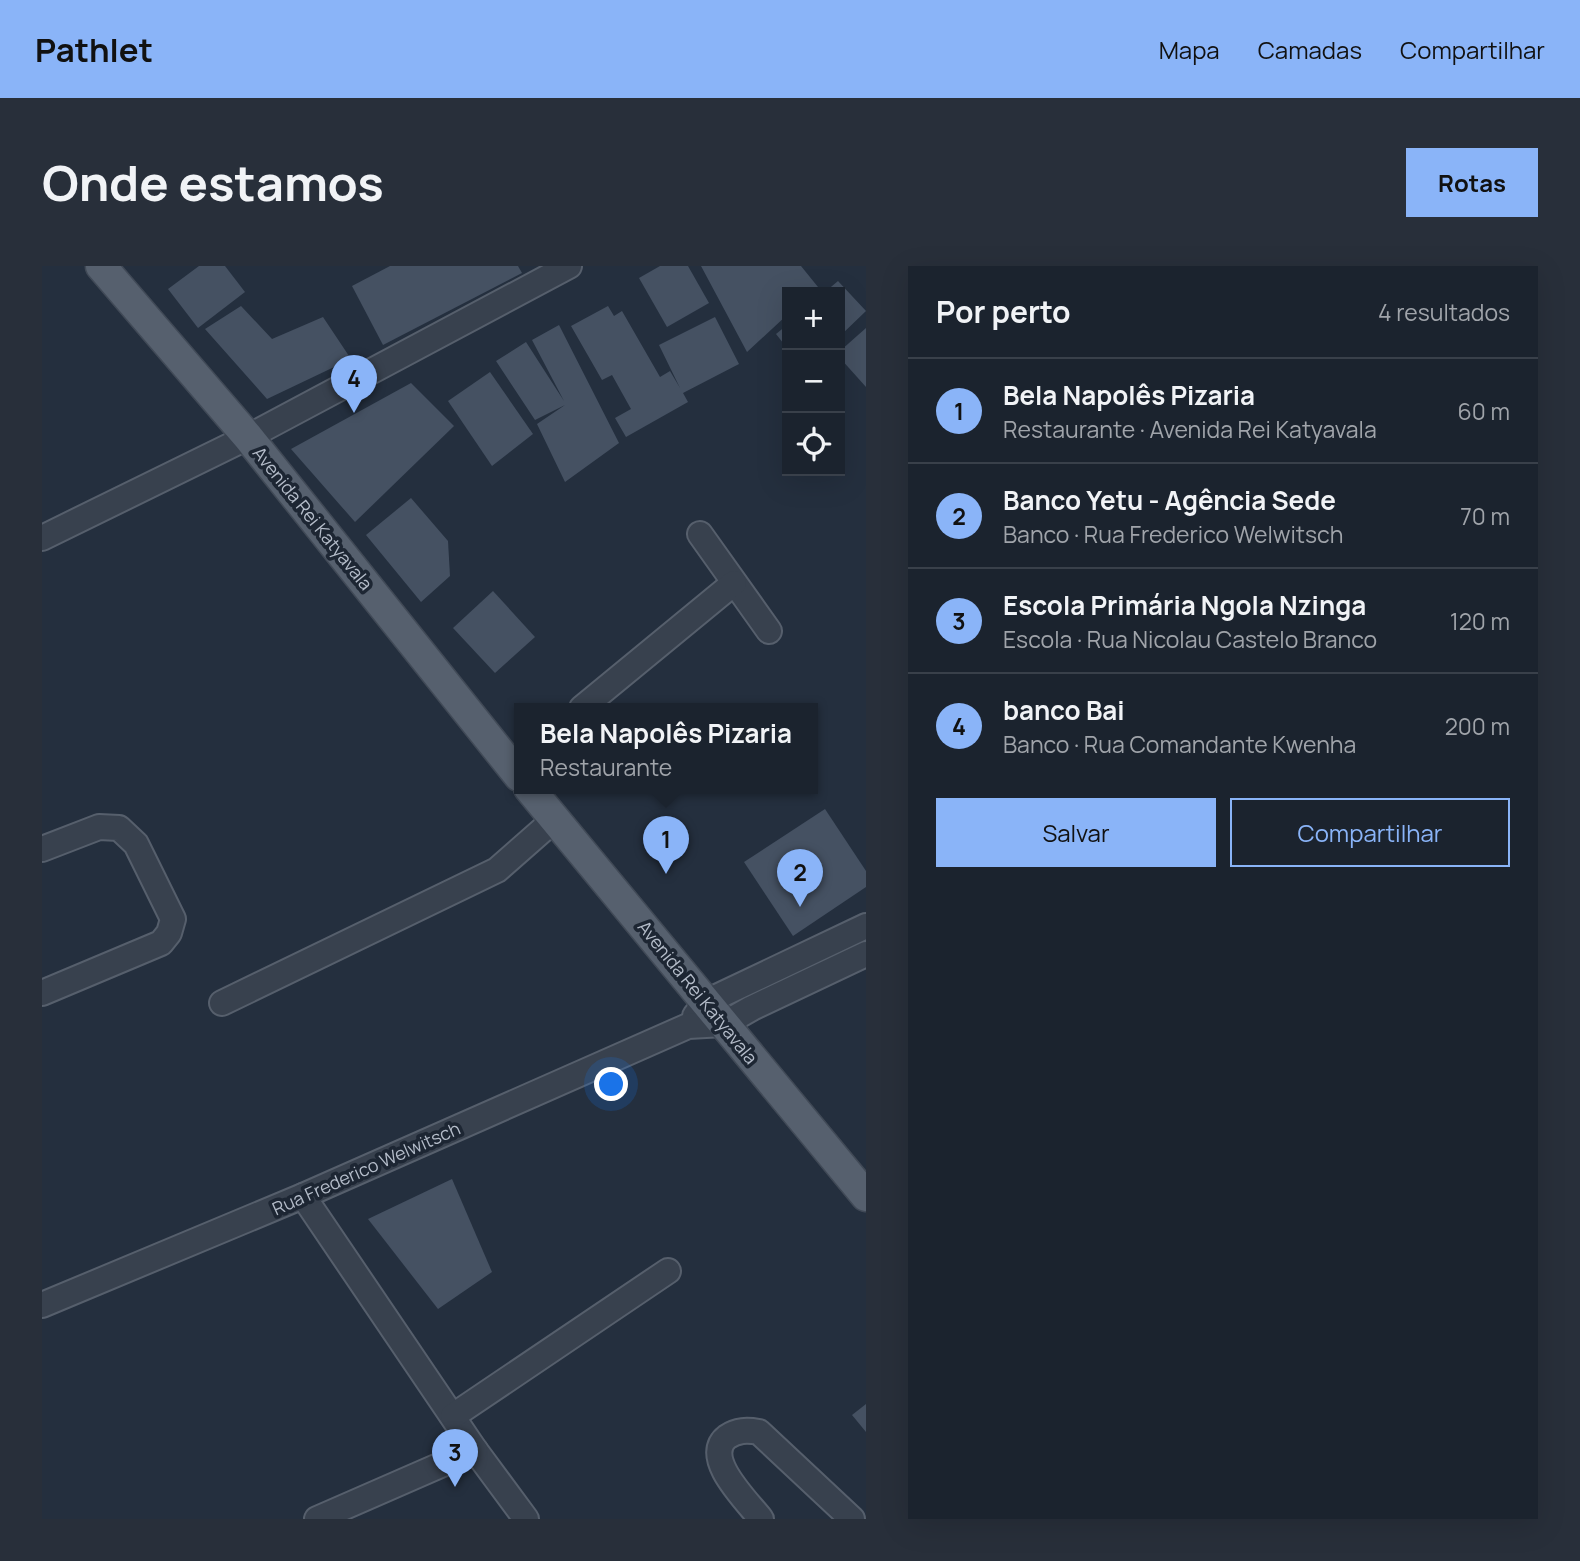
<!DOCTYPE html>
<html lang="pt">
<meta charset="utf-8">
<style>
body{margin:0;font-family:Manrope,sans-serif;background:#282f3a;color:#f1f3f6}
.controls{position:absolute;right:21px;top:21px;display:grid;overflow:hidden;border-radius:0px;box-shadow:0 7px 28px #0002}
.controls button{width:63px;height:63px;display:grid;place-items:center;padding:0;border:0;border-bottom:2px solid #39404a;background:#1b232e;color:#f1f3f6;font:35px sans-serif}
.you{position:absolute;left:570px;top:819px;width:24px;height:24px;margin:-18px;border:5px solid #fff;border-radius:50%;background:#1a73e8;box-shadow:0 0 0 10px #1a73e833}
.badge{display:grid;place-items:center;width:46px;height:46px;border-radius:50%;background:#8ab4f8;color:#111;font-size:23px;font-weight:700}
.pin{position:absolute;translate:-50% -58px;filter:drop-shadow(0 2px 4px #0008)}
.pin::after{content:'';position:absolute;top:37px;width:24px;height:21px;background:inherit;clip-path:polygon(0 0,100% 0,50% 100%)}
.popup{position:absolute;left:472px;top:437px;width:304px;height:91px;box-sizing:border-box;display:grid;place-content:center;border-radius:0px;background:#1b232e;filter:drop-shadow(0 2px 5px #0005);font-size:23px;white-space:nowrap;color:#a0a4aa}
.popup b{font-size:26px;color:#f1f3f6}
.popup::after{content:'';position:absolute;left:50%;top:100%;margin-left:-14px;border:14px solid transparent;border-top-color:#1b232e}
.list{margin:0;padding:0;list-style:none}
h2{display:flex;justify-content:space-between;align-items:center;height:91px;margin:0;padding:0 28px;font-size:30px}
h2 small{font-size:23px;font-weight:400;color:#a0a4aa}
.list li{display:grid;grid-template-columns:46px 1fr auto;gap:21px;align-items:center;box-sizing:border-box;height:105px;padding:0 28px;border-top:2px solid #39404a}
.list b{display:block;font-size:26px;white-space:nowrap}
.list p{margin:0;font-size:23px;white-space:nowrap;color:#a0a4aa}
.list em{font-size:23px;font-style:normal;color:#a0a4aa}
.actions{display:flex;gap:14px;padding:21px 28px}
.actions a{flex:1;padding:16px 0;border:2px solid #8ab4f8;border-radius:0px;text-align:center;font-size:24px;color:#8ab4f8}
.actions .main{background:#8ab4f8;color:#111}
.icon{flex:none;width:38px;height:38px;fill:none;stroke:currentColor;stroke-width:2;stroke-linecap:round;stroke-linejoin:round}
.map{position:relative;flex:none;width:824px;height:1253px;overflow:hidden;border-radius:0px}
header{display:flex;align-items:center;gap:42px;box-sizing:border-box;height:98px;padding:0 35px;background:#8ab4f8;color:#111}
header strong{font-size:33px}
nav{display:flex;gap:38px;margin-inline-start:auto;font-size:24px}
.intro{display:flex;align-items:center;justify-content:space-between;box-sizing:border-box;height:168px;padding:0 42px}
h1{margin:0;font-size:49px}
.button{padding:18px 32px;border-radius:0px;background:#8ab4f8;color:#111;font-size:24px;font-weight:700}
main{display:flex;gap:42px;padding:0 42px}
aside{flex:1;background:#1b232e;border-radius:0px;box-shadow:0 7px 28px #0002}
.map>svg:first-child{display:block}
.building{fill:#455162}
.lines{fill:none;stroke-linecap:round;stroke-linejoin:round}
.minor-casing{stroke:#565f6c;stroke-width:28}
.major-casing{stroke:#414a57;stroke-width:33}
.minor{stroke:#38414e;stroke-width:24}
.major{stroke:#56606e;stroke-width:30}
.labels{text-anchor:middle;dominant-baseline:central;stroke-width:7;stroke-linejoin:round;paint-order:stroke}
.street-label{font-size:18px;fill:#b4bcc9;stroke:#1d2633}
</style>
<header>
<strong>Pathlet</strong>
<nav><a>Mapa</a><a>Camadas</a><a>Compartilhar</a></nav>
</header>
<div class="intro"><h1>Onde estamos</h1><a class="button">Rotas</a></div>
<main>
<div class="map">
<svg width="824" height="1253" viewBox="0 0 824 1253">
<rect width="100%" height="100%" fill="#242f3e"/>
<!-- building -->
<g class="building">
<polygon points="157,0 183,0 203,26 156,62 126,23"/>
<polygon points="348,0 476,0 480,7 341,79 310,20"/>
<polygon points="618,0 646,0 667,37 625,61 597,12"/>
<polygon points="659,0 759,0 776,21 770,26 745,26 745,49 705,86"/>
<polygon points="796,15 824,45 798,70 798,26 783,26"/>
<polygon points="199,40 230,73 281,51 309,93 225,133 163,63"/>
<polygon points="566,40 572,50 580,45 618,111 628,105 638,122 617,79 673,51 697,98 641,127 646,136 584,171 573,152 589,143 570,109 560,114 529,60"/>
<polygon points="517,59 577,177 523,216 495,158 523,139 493,154 454,95 484,76 522,135 490,74"/>
<polygon points="745,59 745,82 734,68"/>
<polygon points="824,62 824,121 798,92 798,85"/>
<polygon points="448,106 491,168 450,200 406,135"/>
<polygon points="369,117 412,160 313,256 249,183"/>
<polygon points="369,232 406,275 408,310 379,336 324,269"/>
<polygon points="451,325 493,371 453,407 411,362"/>
<polygon points="783,543 824,605 824,621 751,670 702,596"/>
<polygon points="410,913 450,1006 396,1043 326,953"/>
<polygon points="824,1138 824,1166 810,1149"/>
</g>
<g class="lines">
<!-- minor casing -->
<g class="minor-casing">
<g id="minor">
<polyline points="658,268 727,365"/>
<polyline points="0,272 206,171 527,0"/>
<polyline points="540,442 692,317"/>
<polyline points="0,583 57,561 77,562 94,578 131,653 127,667 119,677 0,727"/>
<polyline points="180,737 455,604 513,553"/>
<polyline points="653,750 664,736 824,660"/>
<polyline points="261,930 433,1184 484,1253"/>
<polyline points="0,1039 261,930 646,760 682,758 710,742 824,688"/>
<polyline points="411,1150 626,1005"/>
<polyline points="275,1253 433,1184"/>
<path d="M719,1253C705,1235 659,1191 685,1171C695,1164 705,1164 717,1166L810,1253"/>
</g>
</g>
<!-- major casing -->
<g class="major-casing">
<g id="major">
<polyline points="59,0 206,171 477,510"/>
<polyline points="487,522 824,930"/>
</g>
</g>
<!-- minor -->
<use href="#minor" class="minor"/>
<!-- major -->
<use href="#major" class="major"/>
</g>
<g class="labels">
<!-- street labels -->
<g class="street-label">
<text transform="translate(271 252) rotate(51)">Avenida Rei Katyavala</text>
<text transform="translate(656 726) rotate(51)">Avenida Rei Katyavala</text>
<text transform="translate(324 902) rotate(-24)">Rua Frederico Welwitsch</text>
</g>
</g>
</svg>
<div class="controls">
<button>+</button>
<button>−</button>
<button><svg class="icon" aria-label="locate" viewBox="0 0 24 24"><circle cx="12" cy="12" r="6"/><path d="M12 2v4M12 18v4M2 12h4M18 12h4"/></svg></button>
</div>
<div class="you"></div>
<div class="pin badge" style="left:624px;top:608px">1</div>
<div class="popup"><b>Bela Napolês Pizaria</b>Restaurante</div>
<div class="pin badge" style="left:758px;top:641px">2</div>
<div class="pin badge" style="left:413px;top:1221px">3</div>
<div class="pin badge" style="left:312px;top:147px">4</div>
</div>
<aside>
<h2>Por perto<small>4 resultados</small></h2>
<ul class="list">
<li><span class="badge">1</span><div><b>Bela Napolês Pizaria</b><p>Restaurante · Avenida Rei Katyavala</p></div><em>60 m</em></li>
<li><span class="badge">2</span><div><b>Banco Yetu - Agência Sede</b><p>Banco · Rua Frederico Welwitsch</p></div><em>70 m</em></li>
<li><span class="badge">3</span><div><b>Escola Primária Ngola Nzinga</b><p>Escola · Rua Nicolau Castelo Branco</p></div><em>120 m</em></li>
<li><span class="badge">4</span><div><b>banco Bai</b><p>Banco · Rua Comandante Kwenha</p></div><em>200 m</em></li>
</ul>
<div class="actions"><a class="main">Salvar</a><a>Compartilhar</a></div>
</aside>
</main>
